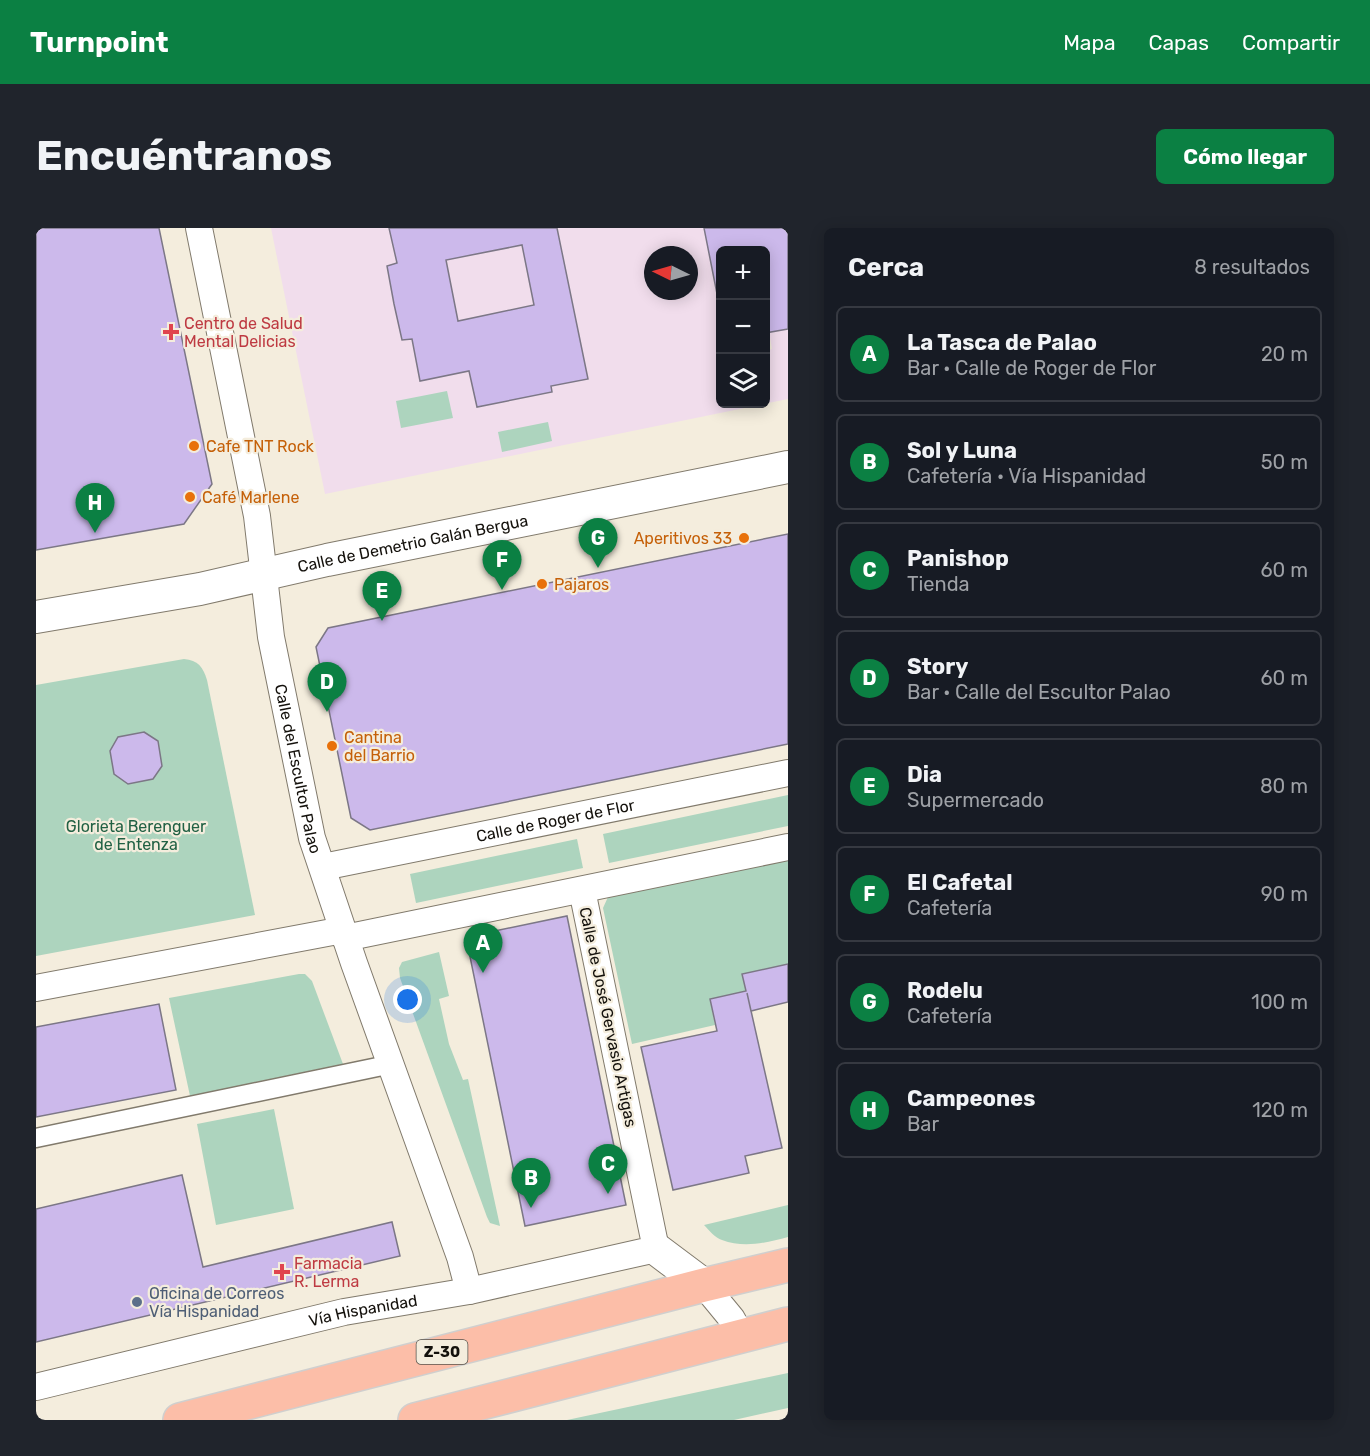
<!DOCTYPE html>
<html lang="es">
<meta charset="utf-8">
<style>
body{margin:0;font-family:Rubik,sans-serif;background:#20242c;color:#f1f3f6}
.controls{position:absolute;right:18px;top:18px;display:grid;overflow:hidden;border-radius:9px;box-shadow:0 3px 15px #0003}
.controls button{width:54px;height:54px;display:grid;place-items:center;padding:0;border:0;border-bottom:2px solid #363941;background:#171b24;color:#f1f3f6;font:30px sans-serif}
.compass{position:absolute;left:608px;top:18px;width:54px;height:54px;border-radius:50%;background:#171b24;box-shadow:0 3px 15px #0003;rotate:275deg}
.you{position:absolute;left:372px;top:772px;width:21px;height:21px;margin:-15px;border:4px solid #fff;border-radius:50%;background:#1a73e8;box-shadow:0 0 0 9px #1a73e833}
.badge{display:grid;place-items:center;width:39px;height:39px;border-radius:50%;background:#0b8043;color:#fff;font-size:20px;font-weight:700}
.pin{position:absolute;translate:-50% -50px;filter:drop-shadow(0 2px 3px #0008)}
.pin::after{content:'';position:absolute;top:32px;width:21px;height:18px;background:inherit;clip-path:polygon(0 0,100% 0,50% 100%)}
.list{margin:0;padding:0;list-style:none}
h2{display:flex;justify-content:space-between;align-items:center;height:78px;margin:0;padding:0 24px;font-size:26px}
h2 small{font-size:20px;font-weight:400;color:#9ea1a6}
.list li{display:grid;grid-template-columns:39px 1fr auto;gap:18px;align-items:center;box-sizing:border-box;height:96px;margin:0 12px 12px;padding:0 12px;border:2px solid #363941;border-radius:9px}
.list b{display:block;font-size:22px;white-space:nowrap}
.list p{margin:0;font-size:20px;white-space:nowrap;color:#9ea1a6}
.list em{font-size:20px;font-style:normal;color:#9ea1a6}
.icon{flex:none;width:33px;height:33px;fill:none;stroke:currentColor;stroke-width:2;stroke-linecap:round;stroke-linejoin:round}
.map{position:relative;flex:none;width:752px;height:1192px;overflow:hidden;border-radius:9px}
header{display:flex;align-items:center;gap:36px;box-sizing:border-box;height:84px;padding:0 30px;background:#0b8043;color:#fff}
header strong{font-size:28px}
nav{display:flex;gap:33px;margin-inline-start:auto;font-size:21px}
.intro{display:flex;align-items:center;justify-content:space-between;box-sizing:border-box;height:144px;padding:0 36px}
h1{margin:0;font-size:42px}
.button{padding:15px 27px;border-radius:9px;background:#0b8043;color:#fff;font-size:21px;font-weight:700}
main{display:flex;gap:36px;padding:0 36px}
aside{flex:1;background:#171b24;border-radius:9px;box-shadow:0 3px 15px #0003}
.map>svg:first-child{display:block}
.education{fill:#f1ddec;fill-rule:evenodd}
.green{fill:#add4be}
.building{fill:#ccb9eb;stroke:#7c7786;stroke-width:1.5;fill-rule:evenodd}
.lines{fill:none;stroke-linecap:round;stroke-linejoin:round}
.pedestrian-casing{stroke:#817a6c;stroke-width:21}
.minor-casing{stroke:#817a6c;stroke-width:28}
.tertiary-casing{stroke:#817a6c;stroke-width:34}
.trunk-casing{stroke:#d0cfce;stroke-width:36}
.pedestrian{stroke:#fff;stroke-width:18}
.minor{stroke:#fff;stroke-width:26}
.tertiary{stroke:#fff;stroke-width:32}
.trunk{stroke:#fcbea8;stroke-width:33}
.health-dot{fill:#e0444e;stroke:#f4eddd;stroke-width:2}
.food-dot{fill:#e8710a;stroke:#f4eddd;stroke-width:2}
.service-dot{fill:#5c6f8a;stroke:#f4eddd;stroke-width:2}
.labels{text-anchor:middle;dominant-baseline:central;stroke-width:4.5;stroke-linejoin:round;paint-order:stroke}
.shield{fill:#f4eddd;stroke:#57534b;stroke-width:1.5}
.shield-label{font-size:15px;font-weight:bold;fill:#14110c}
.health-label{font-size:16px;fill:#be3a42;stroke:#f4eddd;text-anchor:start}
.food-label{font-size:16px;fill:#c56008;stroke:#f4eddd;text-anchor:start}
.street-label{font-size:16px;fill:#14110c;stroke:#f4eddd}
.park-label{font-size:16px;fill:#216144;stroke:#f4eddd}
.service-label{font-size:16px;fill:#4e5e75;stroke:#f4eddd;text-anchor:start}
</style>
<header>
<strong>Turnpoint</strong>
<nav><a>Mapa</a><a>Capas</a><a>Compartir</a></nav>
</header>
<div class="intro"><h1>Encuéntranos</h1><a class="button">Cómo llegar</a></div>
<main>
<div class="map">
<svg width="752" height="1192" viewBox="0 0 752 1192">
<rect width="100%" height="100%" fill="#f4eddd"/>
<!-- education -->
<path class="education" d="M235,0H668L684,81V176H730V123L736,121L733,104L752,101V171L289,266ZM617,27H653V63H617Z"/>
<!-- green -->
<g class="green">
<polygon points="411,163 417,190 365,200 360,173"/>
<polygon points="512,194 516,213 466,224 462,204"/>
<path d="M148,431C162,432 167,439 171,452L219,687L0,728V457Z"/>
<polygon points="752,567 752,598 573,635 567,606"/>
<polygon points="541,611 547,640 380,675 374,646"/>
<polygon points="752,630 752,736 707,746 710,763 674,771 679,797 596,816 567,680 572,669"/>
<polygon points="403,724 413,768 403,771 413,816 427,852 432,851 464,998 454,995 451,989 364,750 363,740 366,734"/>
<polygon points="263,746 269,746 276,753 307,836 154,868 133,770"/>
<polygon points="238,881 258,981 180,997 161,896"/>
<path d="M752,977V1009C731,1015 707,1020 686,1012C679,1010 673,1002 668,997Z"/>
<polygon points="752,1145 752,1180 698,1192 531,1192"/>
</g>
<!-- building -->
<g class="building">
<polygon points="0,0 123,0 176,256 148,296 0,322"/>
<path d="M353,0H521L552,151L515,158L516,164L441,179L433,143L384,153L376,111L366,112L358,76L351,38L361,35ZM486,17L498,77L422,93L410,32Z"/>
<polygon points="668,0 752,0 752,101 729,105 729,22 684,22 684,81"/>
<polygon points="752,306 752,516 334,602 315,590 280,419 292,400"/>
<polygon points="108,504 122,513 126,538 117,551 92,556 78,546 74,523 82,509"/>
<polygon points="531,688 590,977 489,998 430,709"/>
<polygon points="752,736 752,774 715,783 711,765 746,920 709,928 713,945 637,962 605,819 681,803 674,771 710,763 706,746"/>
<polygon points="123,776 140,862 0,889 0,799"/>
<polygon points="146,947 167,1039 356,994 364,1028 0,1114 0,981"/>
</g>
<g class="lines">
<!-- pedestrian casing -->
<g class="pedestrian-casing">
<polyline id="pedestrian" points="0,910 356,836"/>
</g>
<!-- minor casing -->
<g class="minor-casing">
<g id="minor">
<path id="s1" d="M163,0L221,288L235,409L276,610L318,735L424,1029L433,1063"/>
<path id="s2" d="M287,639L752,545"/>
<polyline points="309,710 752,619"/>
<polyline points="0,760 307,702"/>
<polyline points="668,1057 696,1091 705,1107"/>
<path id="s3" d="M0,1159L308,1084L433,1063L620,1021L546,662"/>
</g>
</g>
<!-- tertiary casing -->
<g class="tertiary-casing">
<g id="tertiary">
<path id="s4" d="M0,389L164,361L291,332L752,239"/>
<polyline points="620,1021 668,1057"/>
</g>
</g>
<!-- trunk casing -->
<g class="trunk-casing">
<g id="trunk">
<polyline points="144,1192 668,1057 752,1037"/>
<polyline points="379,1192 752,1096"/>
</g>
</g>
<!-- pedestrian -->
<use href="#pedestrian" class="pedestrian"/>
<!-- minor -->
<use href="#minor" class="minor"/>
<!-- tertiary -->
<use href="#tertiary" class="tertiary"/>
<!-- trunk -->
<use href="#trunk" class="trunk"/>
</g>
<!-- markers -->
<g class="health-dot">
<path d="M132 95h6v6h6v6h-6v6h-6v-6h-6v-6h6z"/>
<path d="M243 1035h6v6h6v6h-6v6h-6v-6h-6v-6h6z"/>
</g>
<g class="food-dot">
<circle cx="158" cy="218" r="6"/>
<circle cx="154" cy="269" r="6"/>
<circle cx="708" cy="310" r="6"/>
<circle cx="506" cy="356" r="6"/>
<circle cx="296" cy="518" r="6"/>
</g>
<circle class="service-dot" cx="101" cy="1074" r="6"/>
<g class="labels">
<!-- shield labels -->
<rect class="shield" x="380.5" y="1112" width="51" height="24" rx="4.5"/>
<g class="shield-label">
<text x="406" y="1124">Z-30</text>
</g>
<!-- health labels -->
<g class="health-label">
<text x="148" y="95">Centro de Salud<tspan x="148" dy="18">Mental Delicias</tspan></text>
<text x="258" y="1035">Farmacia<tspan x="258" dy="18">R. Lerma</tspan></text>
</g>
<!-- food labels -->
<g class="food-label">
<text x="170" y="218">Cafe TNT Rock</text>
<text x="166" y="269">Café Marlene</text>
<text x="696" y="310" text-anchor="end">Aperitivos 33</text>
<text x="518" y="356">Pajaros</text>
<text x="308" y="509">Cantina<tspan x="308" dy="18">del Barrio</tspan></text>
</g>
<!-- street labels -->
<g class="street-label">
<text stroke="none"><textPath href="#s4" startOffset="384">Calle de Demetrio Galán Bergua</textPath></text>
<text stroke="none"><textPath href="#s1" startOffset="550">Calle del Escultor Palao</textPath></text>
<text stroke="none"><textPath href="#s2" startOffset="237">Calle de Roger de Flor</textPath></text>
<text transform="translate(572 789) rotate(78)">Calle de José Gervasio Artigas</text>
<text stroke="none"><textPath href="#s3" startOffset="336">Vía Hispanidad</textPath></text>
</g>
<!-- park labels -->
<g class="park-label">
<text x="100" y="598">Glorieta Berenguer<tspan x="100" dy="18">de Entenza</tspan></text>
</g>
<!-- service labels -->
<g class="service-label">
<text x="113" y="1065">Oficina de Correos<tspan x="113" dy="18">Vía Hispanidad</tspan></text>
</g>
</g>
</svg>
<div class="controls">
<button>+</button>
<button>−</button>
<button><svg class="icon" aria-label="layers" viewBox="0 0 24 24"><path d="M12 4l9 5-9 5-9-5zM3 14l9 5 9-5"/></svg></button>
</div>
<svg class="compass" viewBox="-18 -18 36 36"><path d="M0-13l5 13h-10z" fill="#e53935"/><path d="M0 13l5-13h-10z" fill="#9ea1a6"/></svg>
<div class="you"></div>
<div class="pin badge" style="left:447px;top:745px">A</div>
<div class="pin badge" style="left:495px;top:980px">B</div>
<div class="pin badge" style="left:572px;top:966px">C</div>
<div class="pin badge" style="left:291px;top:484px">D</div>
<div class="pin badge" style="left:346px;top:393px">E</div>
<div class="pin badge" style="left:466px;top:362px">F</div>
<div class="pin badge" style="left:562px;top:340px">G</div>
<div class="pin badge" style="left:59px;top:305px">H</div>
</div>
<aside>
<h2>Cerca<small>8 resultados</small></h2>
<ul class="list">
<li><span class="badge">A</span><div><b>La Tasca de Palao</b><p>Bar · Calle de Roger de Flor</p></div><em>20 m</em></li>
<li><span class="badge">B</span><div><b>Sol y Luna</b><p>Cafetería · Vía Hispanidad</p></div><em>50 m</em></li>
<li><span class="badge">C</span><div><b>Panishop</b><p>Tienda</p></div><em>60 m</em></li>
<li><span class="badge">D</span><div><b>Story</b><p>Bar · Calle del Escultor Palao</p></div><em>60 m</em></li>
<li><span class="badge">E</span><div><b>Dia</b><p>Supermercado</p></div><em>80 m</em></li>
<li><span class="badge">F</span><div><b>El Cafetal</b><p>Cafetería</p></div><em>90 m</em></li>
<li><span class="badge">G</span><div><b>Rodelu</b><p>Cafetería</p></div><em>100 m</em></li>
<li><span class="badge">H</span><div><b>Campeones</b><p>Bar</p></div><em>120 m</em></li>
</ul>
</aside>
</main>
